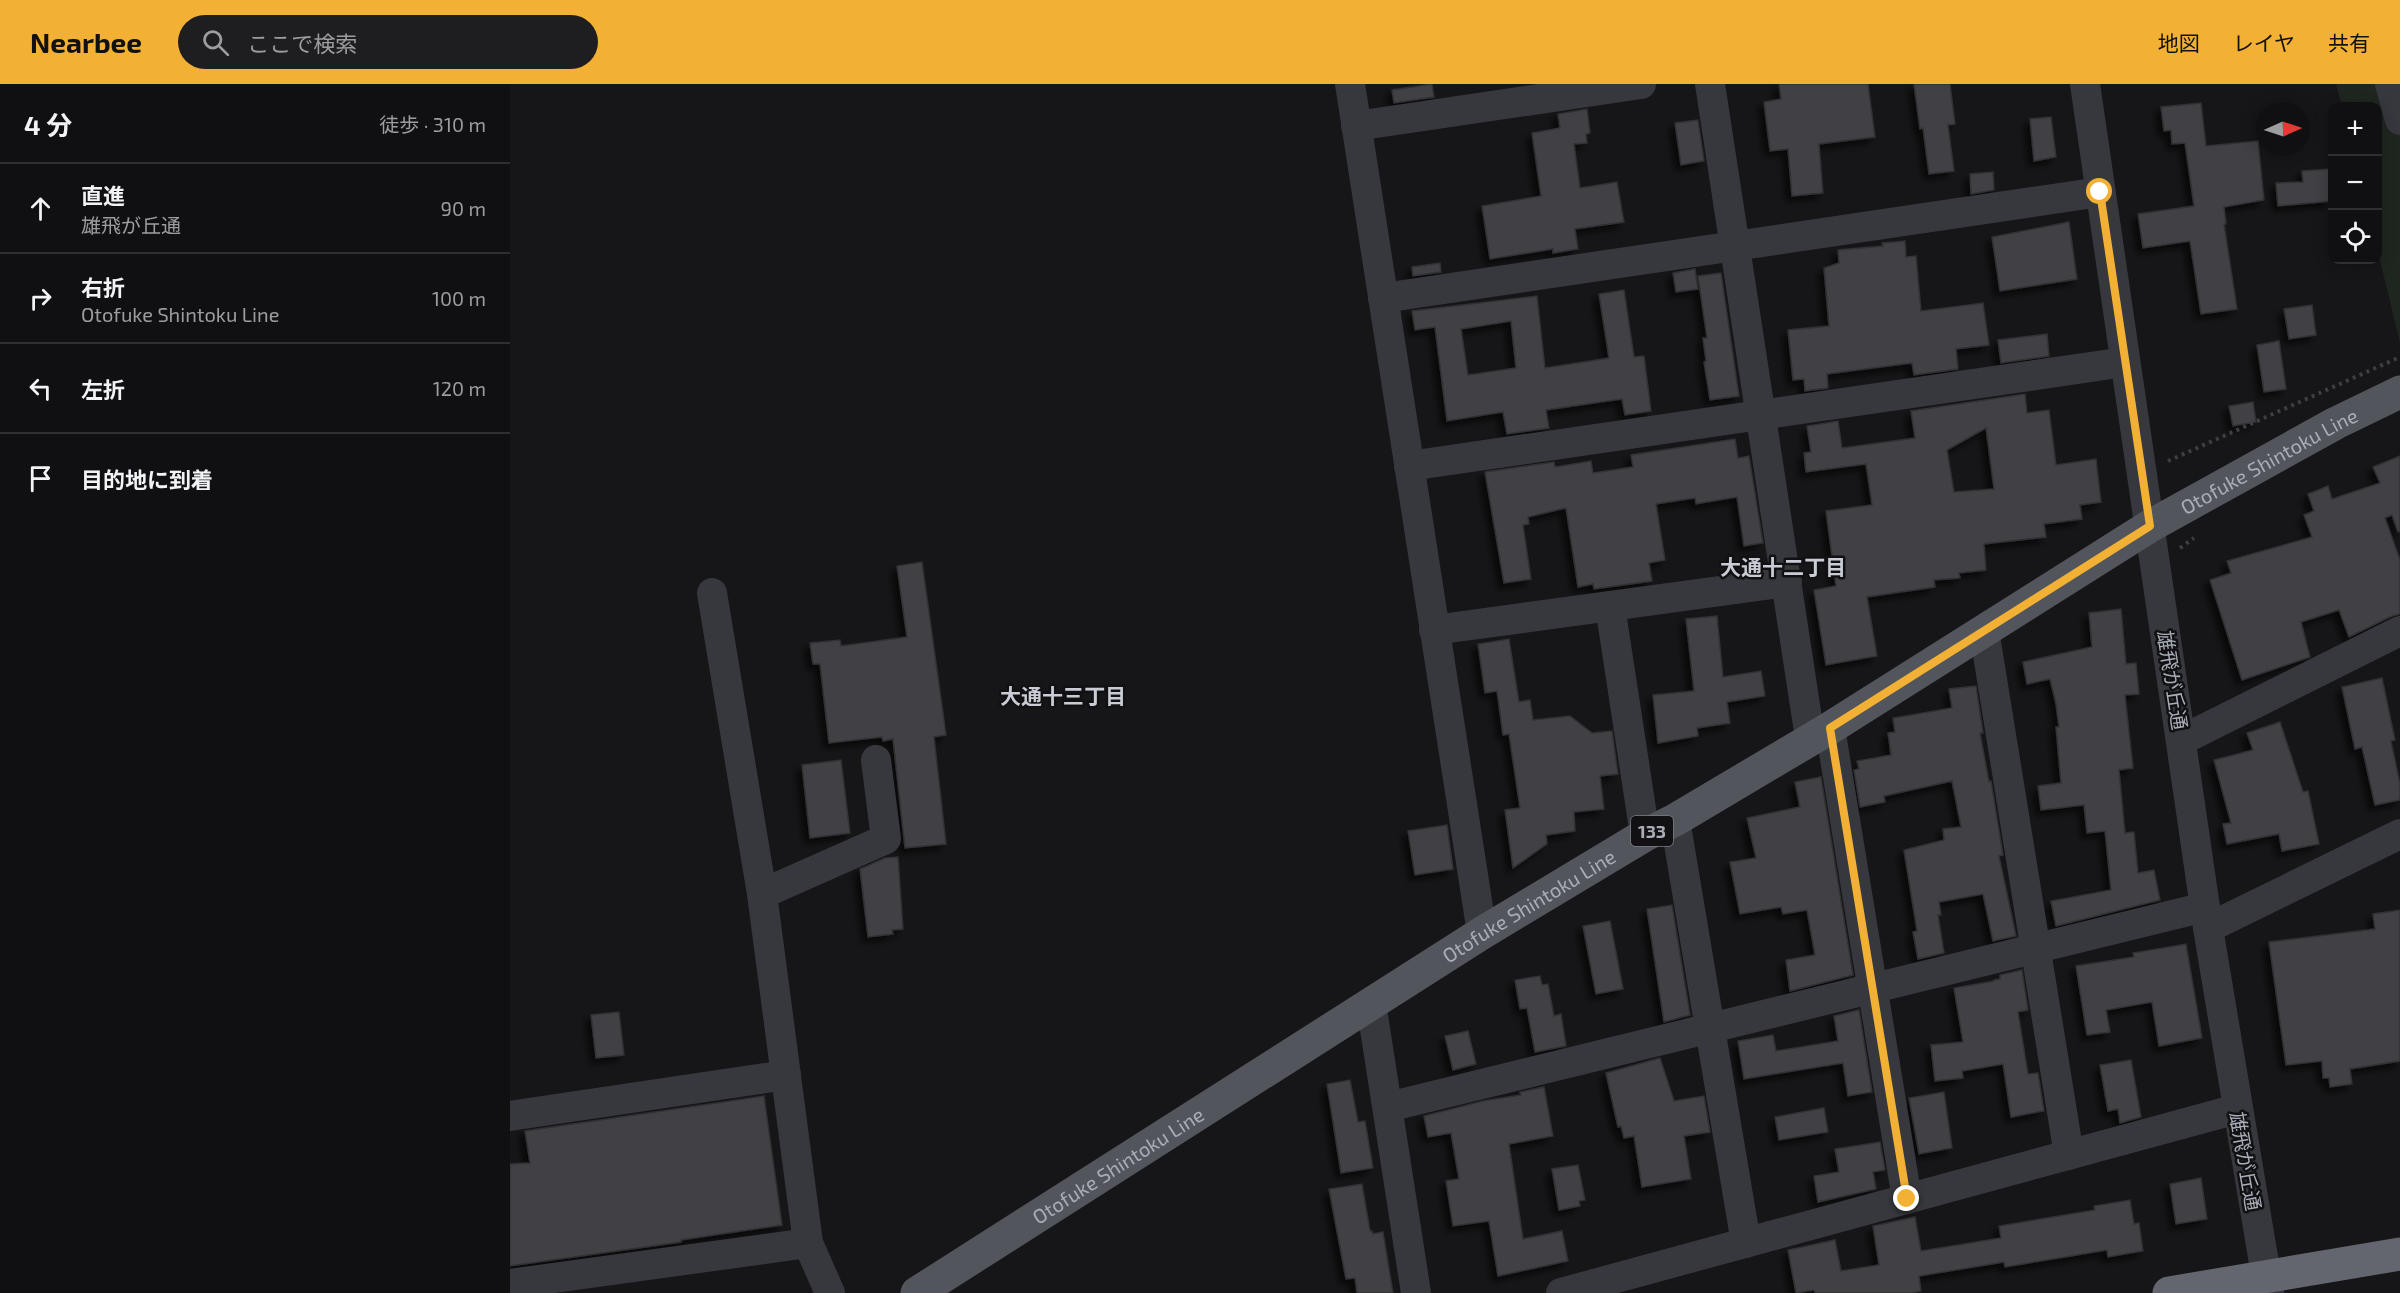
<!DOCTYPE html>
<html lang="ja">
<meta charset="utf-8">
<style>
body{margin:0;font-family:"Exo 2","Noto Sans JP",sans-serif;background:#1e1e20;color:#f1f3f6}
.controls{position:absolute;right:18px;top:18px;display:grid;overflow:hidden;border-radius:12px;box-shadow:0 3px 15px #0003}
.controls button{width:54px;height:54px;display:grid;place-items:center;padding:0;border:0;border-bottom:2px solid #303032;background:#101012;color:#f1f3f6;font:30px sans-serif}
.compass{position:absolute;left:1746px;top:18px;width:54px;height:54px;border-radius:50%;background:#101012;box-shadow:0 3px 15px #0003;rotate:87deg}
.stop{position:absolute;width:18px;height:18px;margin:-14px;border:4px solid #f2b134;border-radius:50%;background:#fff}
.stop.end{background:#f2b134;border-color:#fff;box-shadow:0 2px 6px #0008}
.list{margin:0;padding:0;list-style:none}
h2{display:flex;justify-content:space-between;align-items:center;height:78px;margin:0;padding:0 24px;font-size:26px}
h2 small{font-size:20px;font-weight:400;color:#9c9d9f}
.list li{display:grid;grid-template-columns:39px 1fr auto;gap:18px;align-items:center;box-sizing:border-box;height:90px;padding:0 24px;border-top:2px solid #303032}
.list b{display:block;font-size:22px;white-space:nowrap}
.list p{margin:0;font-size:20px;white-space:nowrap;color:#9c9d9f}
.list em{font-size:20px;font-style:normal;color:#9c9d9f}
.icon{flex:none;width:33px;height:33px;fill:none;stroke:currentColor;stroke-width:2;stroke-linecap:round;stroke-linejoin:round}
.map{position:relative;flex:none;width:1890px;height:1209px;overflow:hidden}
header{display:flex;align-items:center;gap:36px;box-sizing:border-box;height:84px;padding:0 30px;background:#f2b134;color:#111}
header strong{font-size:28px}
nav{display:flex;gap:33px;margin-inline-start:auto;font-size:21px}
.search{width:420px;height:54px;background:#1e1e20;display:flex;align-items:center;gap:15px;box-sizing:border-box;padding:0 21px;border-radius:33px;color:#9c9d9f;font-size:22px}
main{display:flex}
aside{flex:1;background:#101012}
.map>svg:first-child{display:block}
.green{fill:#1e261f}
.building{fill:#404145;stroke:#303034;stroke-width:1.5;fill-rule:evenodd;filter:url(#shadow)}
.lines{fill:none;stroke-linecap:round;stroke-linejoin:round}
.path{stroke:#3d3f44;stroke-width:4;stroke-dasharray:3 4.5;stroke-linecap:butt}
.minor{stroke:#37383d;stroke-width:30}
.major{stroke:#53555c;stroke-width:33}
.highway{stroke:#63666e;stroke-width:33}
.route{stroke:#f2b134;stroke-width:8}
.labels{text-anchor:middle;dominant-baseline:central;stroke-width:5;stroke-linejoin:round;paint-order:stroke}
.shield{fill:#111113;stroke:#7b7e86;stroke-width:1.5}
.shield-label{font-size:18px;font-weight:bold;fill:#a8adb8}
.street-label{font-size:20px;fill:#a8adb8;stroke:#111113}
.neighbourhood-label{font-size:21px;font-weight:bold;fill:#c9ccd4;stroke:#111113}
</style>
<header>
<strong>Nearbee</strong>
<div class="search"><svg class="icon" aria-label="search" viewBox="0 0 24 24"><circle cx="10" cy="10" r="6"/><path d="M15 15l6 6"/></svg>ここで検索</div>
<nav><a>地図</a><a>レイヤ</a><a>共有</a></nav>
</header>
<main>
<aside>
<h2>4 分<small>徒歩 · 310 m</small></h2>
<ul class="list">
<li><svg class="icon" aria-label="ahead" viewBox="0 0 24 24"><path d="M12 20V5M6 11l6-6 6 6"/></svg><div><b>直進</b><p>雄飛が丘通</p></div><em>90 m</em></li>
<li><svg class="icon" aria-label="right" viewBox="0 0 24 24"><path d="M7 20v-9h11M14 6l5 5-5 5"/></svg><div><b>右折</b><p>Otofuke Shintoku Line</p></div><em>100 m</em></li>
<li><svg class="icon" aria-label="left" viewBox="0 0 24 24"><path d="M17 20v-9H6M10 6l-5 5 5 5"/></svg><div><b>左折</b></div><em>120 m</em></li>
<li><svg class="icon" aria-label="arrive" viewBox="0 0 24 24"><path d="M6 21V4h12l-3 4 3 4H6"/></svg><div><b>目的地に到着</b></div></li>
</ul>
</aside>
<div class="map">
<svg width="1890" height="1209" viewBox="0 0 1890 1209">
<defs>
<filter id="shadow"><feDropShadow dx="-5.5" dy="5.5" stdDeviation="3" flood-color="#0009"/></filter>
</defs>
<rect width="100%" height="100%" fill="#161618"/>
<!-- green -->
<polygon class="green" points="1826,0 1890,0 1890,259 1868,168 1868,22 1832,22"/>
<!-- building -->
<g class="building">
<polygon points="922,0 924,13 884,19 882,6"/>
<polygon points="1269,0 1358,0 1365,53 1309,60 1313,109 1282,112 1278,65 1260,67 1254,18 1271,15"/>
<polygon points="1404,0 1440,0 1445,40 1438,41 1444,87 1419,90 1413,44 1410,45"/>
<polygon points="1691,19 1696,62 1748,57 1754,116 1714,123 1716,140 1714,140 1727,225 1691,230 1680,157 1633,164 1628,130 1684,122 1675,59 1662,60 1661,46 1654,47 1651,23"/>
<polygon points="1077,25 1080,49 1076,50 1077,59 1064,60 1070,104 1107,98 1114,138 1065,145 1068,165 1043,169 1043,165 980,175 972,122 1031,112 1022,49 1050,44 1048,30"/>
<polygon points="1541,33 1546,73 1524,77 1520,35"/>
<polygon points="1188,36 1194,77 1171,81 1165,39"/>
<polygon points="1820,85 1822,117 1768,122 1766,99 1793,98 1792,87"/>
<polygon points="1483,88 1484,106 1461,110 1460,90"/>
<polygon points="1559,138 1567,195 1490,207 1482,153"/>
<polygon points="1395,157 1396,173 1406,172 1411,227 1473,219 1479,261 1446,265 1448,285 1404,291 1402,279 1317,290 1318,304 1295,307 1294,295 1283,296 1278,246 1319,242 1314,184 1329,179 1328,166 1373,162 1372,159"/>
<polygon points="930,179 931,188 903,192 902,183"/>
<polygon points="1185,185 1188,205 1166,208 1163,189"/>
<polygon points="1211,189 1229,312 1200,316 1194,278 1196,277 1193,254 1197,254 1188,192"/>
<path d="M1114,206L1124,273L1134,272L1141,327L1115,331L1112,315L1036,326L1039,344L997,350L993,328L937,337L925,243L905,246L902,227L1027,212L1035,284L1099,274L1089,210ZM1001,237L1006,284L958,291L951,245Z"/>
<polygon points="1802,221 1806,251 1779,255 1774,225"/>
<polygon points="1537,250 1539,272 1491,279 1488,256"/>
<polygon points="1769,257 1776,305 1754,308 1747,261"/>
<path d="M1515,310L1517,329L1539,326L1546,381L1586,375L1591,418L1570,421L1572,435L1534,440L1536,453L1474,460L1476,486L1449,489L1450,494L1424,496L1425,503L1357,513L1367,572L1316,581L1304,506L1326,502L1316,427L1362,421L1356,380L1296,388L1294,369L1301,368L1297,342L1328,337L1332,364L1405,354L1401,327ZM1476,344L1484,405L1444,408L1437,366Z"/>
<polygon points="1743,318 1746,338 1723,342 1719,322"/>
<polygon points="1225,355 1228,374 1239,372 1253,459 1234,462 1227,413 1186,420 1185,414 1146,420 1155,476 1139,479 1142,497 1084,505 1083,500 1068,503 1056,424 1018,433 1019,440 1013,441 1021,495 994,499 975,388 1044,378 1045,383 1081,377 1083,389 1123,383 1121,371"/>
<polygon points="1890,372 1890,447 1888,448 1882,431 1875,434 1890,476 1890,530 1882,532 1839,553 1829,526 1791,538 1800,573 1732,596 1700,496 1721,489 1717,477 1802,453 1794,431 1804,427 1798,410 1818,402 1822,415 1870,399 1863,383"/>
<polygon points="412,478 436,651 424,653 436,760 395,764 383,655 373,657 372,653 319,659 310,580 303,580 300,559 330,556 331,562 397,553 387,482"/>
<polygon points="1611,525 1616,580 1626,579 1629,610 1615,611 1623,684 1609,686 1615,749 1624,748 1628,789 1644,786 1650,816 1546,842 1541,817 1601,806 1595,747 1577,749 1574,721 1531,726 1528,702 1551,699 1546,643 1549,643 1546,620 1540,595 1517,600 1513,578 1582,563 1579,529"/>
<polygon points="1207,532 1213,593 1251,587 1255,612 1217,618 1220,639 1187,644 1188,652 1148,659 1143,611 1184,607 1176,535"/>
<polygon points="999,555 1009,618 1020,616 1023,636 1060,632 1082,649 1102,647 1108,690 1090,692 1094,725 1064,728 1065,747 1036,751 1037,760 1003,784 995,726 1010,724 999,650 993,651 987,607 975,609 968,560"/>
<polygon points="1872,594 1885,656 1881,657 1890,700 1890,716 1865,721 1852,663 1845,665 1832,603"/>
<polygon points="1466,602 1473,649 1470,649 1479,698 1481,697 1493,771 1489,772 1506,852 1483,857 1473,810 1429,818 1431,831 1428,831 1434,869 1408,875 1403,848 1407,847 1394,766 1434,756 1433,745 1451,743 1442,697 1374,712 1375,718 1350,723 1344,686 1349,685 1347,677 1381,671 1378,649 1385,648 1383,634 1442,624 1439,605"/>
<polygon points="1770,638 1793,708 1798,707 1809,760 1772,767 1769,750 1717,760 1713,740 1721,739 1704,676 1743,666 1737,649"/>
<polygon points="331,676 340,749 300,754 292,681"/>
<polygon points="1311,693 1343,891 1280,907 1276,876 1305,871 1297,826 1273,830 1271,823 1230,830 1220,778 1246,774 1237,734 1290,723 1285,698"/>
<polygon points="937,741 943,785 905,791 898,747"/>
<polygon points="388,773 393,845 382,846 383,850 358,853 350,785 375,774"/>
<polygon points="1162,821 1180,931 1154,938 1137,825"/>
<polygon points="1890,826 1890,977 1840,985 1842,1000 1820,1003 1819,994 1813,994 1812,977 1776,981 1759,858 1865,845 1863,830"/>
<polygon points="1100,837 1113,905 1086,910 1073,842"/>
<polygon points="1676,860 1692,954 1649,962 1642,918 1596,926 1600,948 1577,951 1566,882 1624,873 1623,869"/>
<polygon points="1512,886 1518,926 1508,928 1518,990 1528,989 1534,1027 1501,1033 1493,980 1452,987 1453,994 1425,997 1421,961 1453,958 1444,904 1484,897 1484,896 1490,895 1490,891"/>
<polygon points="1030,892 1032,901 1038,900 1044,932 1051,930 1056,962 1025,968 1017,924 1010,925 1005,896"/>
<polygon points="1349,926 1362,1008 1338,1012 1333,979 1234,995 1228,957 1263,951 1266,967 1328,957 1324,932"/>
<polygon points="109,928 114,971 86,974 81,931"/>
<polygon points="958,947 966,980 943,986 935,952"/>
<polygon points="1150,974 1164,1017 1194,1012 1200,1048 1174,1052 1181,1095 1132,1103 1124,1052 1114,1054 1111,1042 1108,1043 1096,989"/>
<polygon points="1621,976 1631,1033 1610,1039 1608,1025 1598,1027 1590,981"/>
<polygon points="840,996 848,1038 855,1037 863,1084 831,1089 817,1000"/>
<polygon points="1034,1003 1043,1052 999,1060 1013,1155 1052,1147 1058,1177 988,1192 979,1137 943,1142 936,1097 949,1095 941,1049 918,1053 914,1032 973,1017 1011,1011 1010,1008"/>
<polygon points="1434,1008 1442,1064 1409,1070 1399,1014"/>
<polygon points="254,1012 272,1141 171,1156 171,1158 0,1182 0,1080 20,1079 15,1047"/>
<polygon points="1314,1024 1318,1048 1269,1056 1265,1033"/>
<polygon points="1370,1058 1375,1086 1363,1088 1366,1105 1308,1118 1304,1092 1329,1088 1325,1065"/>
<polygon points="1068,1081 1075,1116 1069,1117 1070,1122 1049,1126 1042,1085"/>
<polygon points="1691,1094 1697,1135 1666,1140 1660,1100"/>
<polygon points="852,1100 860,1147 862,1147 863,1150 873,1148 883,1209 847,1209 845,1194 836,1195 819,1105"/>
<polygon points="1620,1116 1624,1140 1629,1139 1633,1167 1598,1173 1597,1166 1495,1183 1494,1178 1409,1192 1411,1207 1401,1209 1305,1209 1304,1206 1286,1209 1278,1166 1325,1156 1331,1187 1369,1181 1363,1142 1405,1133 1411,1167 1491,1154 1489,1142 1585,1126 1584,1122"/>
</g>
<g class="lines">
<!-- path -->
<g class="path">
<polyline points="1658,377 1890,273"/>
<polyline points="1670,464 1684,454"/>
</g>
<!-- minor -->
<g class="minor">
<polyline points="840,0 972,849"/>
<polyline points="1200,0 1300,654"/>
<polyline points="1575,0 1698,844 1759,1209"/>
<polyline points="1880,0 1890,36"/>
<polyline points="846,42 1131,0"/>
<polyline points="873,214 1590,108"/>
<polyline points="899,382 1615,278"/>
<polyline points="202,509 252,810 298,1159 320,1209"/>
<polyline points="1100,522 1135,751"/>
<polyline points="924,546 1277,498"/>
<polyline points="1474,546 1559,1071"/>
<polyline points="1320,644 1397,1115"/>
<polyline points="1672,656 1890,547"/>
<polyline points="1165,736 1236,1159"/>
<polyline points="252,810 376,755 366,676"/>
<polyline points="1698,844 1890,750"/>
<polyline points="861,919 906,1209"/>
<polyline points="878,1023 1695,823"/>
<polyline points="0,1032 276,991"/>
<polyline points="0,1200 298,1159"/>
<polyline points="1051,1209 1727,1025"/>
</g>
<!-- major -->
<path class="major" id="s1" d="M407,1209L972,849L1135,751L1165,736L1320,644L1640,442L1826,339L1890,308"/>
<!-- highway -->
<polyline class="highway" points="1659,1209 1890,1170"/>
</g>
<g class="lines">
<!-- route -->
<polyline class="route" points="1397,1115 1320,644 1640,442 1590,108"/>
</g>
<g class="labels">
<!-- shield labels -->
<rect class="shield" x="1121" y="732" width="42" height="30" rx="4.5"/>
<g class="shield-label">
<text x="1142" y="747">133</text>
</g>
<!-- street labels -->
<g class="street-label">
<text stroke="none"><textPath href="#s1" startOffset="1588">Otofuke Shintoku Line</textPath></text>
<text transform="translate(1663 596) rotate(81)">雄飛が丘通</text>
<text stroke="none"><textPath href="#s1" startOffset="724">Otofuke Shintoku Line</textPath></text>
<text transform="translate(1736 1077) rotate(80)">雄飛が丘通</text>
<text stroke="none"><textPath href="#s1" startOffset="238">Otofuke Shintoku Line</textPath></text>
</g>
<!-- neighbourhood labels -->
<g class="neighbourhood-label">
<text x="1273" y="482">大通十二丁目</text>
<text x="553" y="611">大通十三丁目</text>
</g>
</g>
</svg>
<div class="controls">
<button>+</button>
<button>−</button>
<button><svg class="icon" aria-label="locate" viewBox="0 0 24 24"><circle cx="12" cy="12" r="6"/><path d="M12 2v4M12 18v4M2 12h4M18 12h4"/></svg></button>
</div>
<svg class="compass" viewBox="-18 -18 36 36"><path d="M0-13l5 13h-10z" fill="#e53935"/><path d="M0 13l5-13h-10z" fill="#9c9d9f"/></svg>
<div class="stop" style="left:1590px;top:108px"></div>
<div class="stop end" style="left:1397px;top:1115px"></div>
</div>
</main>
